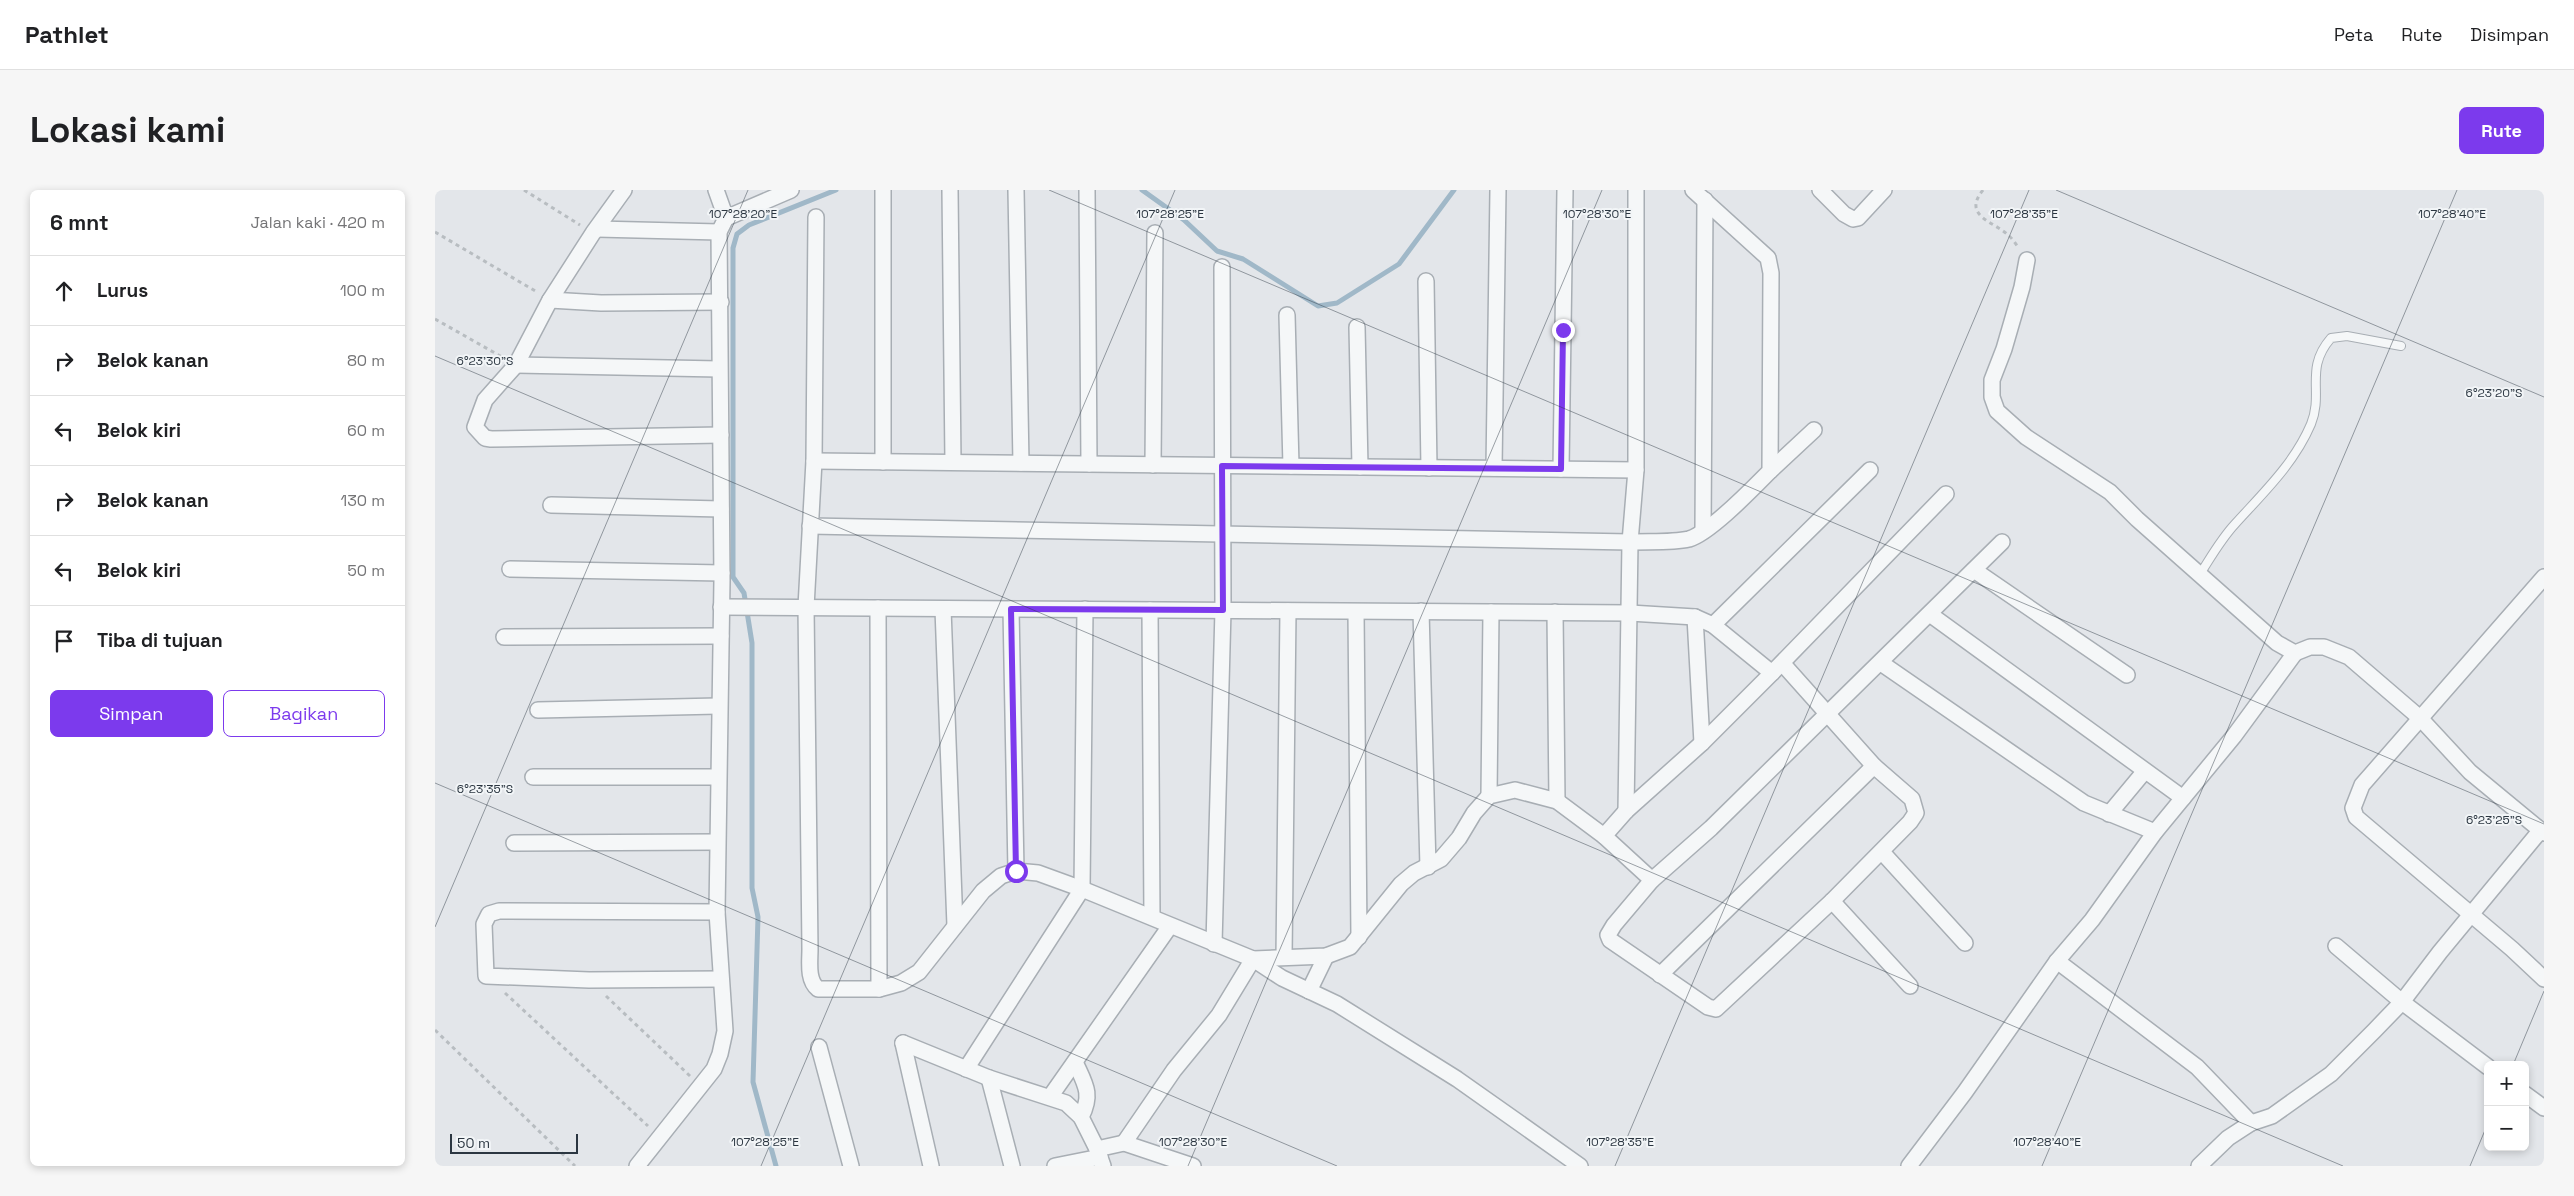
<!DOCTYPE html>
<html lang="id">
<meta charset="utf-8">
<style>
body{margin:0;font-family:"Space Grotesk",sans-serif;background:#f6f6f6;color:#202124}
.controls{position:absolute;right:15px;bottom:15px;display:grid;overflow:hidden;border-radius:8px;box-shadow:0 2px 8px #0003}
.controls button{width:45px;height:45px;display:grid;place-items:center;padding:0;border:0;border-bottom:1px solid #e0e0e0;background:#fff;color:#202124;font:25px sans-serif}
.scale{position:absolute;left:15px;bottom:12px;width:128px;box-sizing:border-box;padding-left:5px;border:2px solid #2b3641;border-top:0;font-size:14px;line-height:18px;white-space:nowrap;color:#2b3641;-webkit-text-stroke:4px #f2f5f7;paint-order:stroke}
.stop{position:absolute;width:15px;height:15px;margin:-11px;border:4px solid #7c3aed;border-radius:50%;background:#fff}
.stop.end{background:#7c3aed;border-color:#fff;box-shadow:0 1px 5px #0008}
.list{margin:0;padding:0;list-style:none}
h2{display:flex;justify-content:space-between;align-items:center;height:65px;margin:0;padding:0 20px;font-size:21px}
h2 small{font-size:16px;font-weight:400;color:#757577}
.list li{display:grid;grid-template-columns:32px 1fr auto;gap:15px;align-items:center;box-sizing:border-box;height:70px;padding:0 20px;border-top:1px solid #e0e0e0}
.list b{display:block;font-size:19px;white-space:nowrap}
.list em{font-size:16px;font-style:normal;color:#757577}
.actions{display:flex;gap:10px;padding:15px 20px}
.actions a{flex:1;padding:11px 0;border:1px solid #7c3aed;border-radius:8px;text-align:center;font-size:18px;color:#7c3aed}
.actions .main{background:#7c3aed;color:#fff}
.icon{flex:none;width:28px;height:28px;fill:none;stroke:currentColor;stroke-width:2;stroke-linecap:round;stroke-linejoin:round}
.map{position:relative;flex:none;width:2109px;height:976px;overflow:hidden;border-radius:8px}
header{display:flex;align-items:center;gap:30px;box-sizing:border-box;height:70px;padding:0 25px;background:#fff;border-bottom:1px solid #e0e0e0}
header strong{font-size:24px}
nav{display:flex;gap:28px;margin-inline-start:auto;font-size:18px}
.intro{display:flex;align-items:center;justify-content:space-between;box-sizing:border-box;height:120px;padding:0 30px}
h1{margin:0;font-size:35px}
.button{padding:12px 22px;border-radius:8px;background:#7c3aed;color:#fff;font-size:18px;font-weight:700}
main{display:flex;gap:30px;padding:0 30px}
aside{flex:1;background:#fff;border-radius:8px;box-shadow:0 2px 8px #0003}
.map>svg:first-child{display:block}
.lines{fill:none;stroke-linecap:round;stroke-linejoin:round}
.stream{stroke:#a0b8c8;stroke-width:5}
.service-casing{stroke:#a8aeb4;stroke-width:10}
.minor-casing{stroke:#a8aeb4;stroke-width:18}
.path{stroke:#b8bdc1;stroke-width:3;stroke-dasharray:4 4;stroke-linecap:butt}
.service{stroke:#f5f7f8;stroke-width:8}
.minor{stroke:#f5f7f8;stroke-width:15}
.route{stroke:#7c3aed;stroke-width:6}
.ticks{fill:none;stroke:#2b3641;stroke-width:1;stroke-opacity:0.45}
.ticks-label{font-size:12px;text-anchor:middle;fill:#2b3641;stroke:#f2f5f7;stroke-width:4;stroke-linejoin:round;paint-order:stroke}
</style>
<header>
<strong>Pathlet</strong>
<nav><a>Peta</a><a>Rute</a><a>Disimpan</a></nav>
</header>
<div class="intro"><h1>Lokasi kami</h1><a class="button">Rute</a></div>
<main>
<aside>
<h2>6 mnt<small>Jalan kaki · 420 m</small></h2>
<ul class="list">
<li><svg class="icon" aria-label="ahead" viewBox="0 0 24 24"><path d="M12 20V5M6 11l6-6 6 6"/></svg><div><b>Lurus</b></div><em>100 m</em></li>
<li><svg class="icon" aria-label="right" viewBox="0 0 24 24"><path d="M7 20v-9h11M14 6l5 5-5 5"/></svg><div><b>Belok kanan</b></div><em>80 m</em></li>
<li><svg class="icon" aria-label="left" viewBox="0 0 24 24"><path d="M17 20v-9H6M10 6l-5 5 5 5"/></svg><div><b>Belok kiri</b></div><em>60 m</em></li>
<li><svg class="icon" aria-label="right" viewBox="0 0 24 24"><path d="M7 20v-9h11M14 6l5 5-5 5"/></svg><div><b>Belok kanan</b></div><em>130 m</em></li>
<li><svg class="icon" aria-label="left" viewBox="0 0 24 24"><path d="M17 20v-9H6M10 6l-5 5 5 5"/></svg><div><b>Belok kiri</b></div><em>50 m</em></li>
<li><svg class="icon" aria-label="arrive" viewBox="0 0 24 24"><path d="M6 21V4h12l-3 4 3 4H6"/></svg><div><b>Tiba di tujuan</b></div></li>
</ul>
<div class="actions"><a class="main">Simpan</a><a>Bagikan</a></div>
</aside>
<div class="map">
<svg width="2109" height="976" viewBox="0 0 2109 976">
<rect width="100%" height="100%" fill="#e3e6ea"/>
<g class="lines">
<!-- stream -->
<g class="stream">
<polyline points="707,0 749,30 782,61 808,69 883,116 902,113 964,74 1019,0"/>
<polyline points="341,976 318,892 323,727 317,698 317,453 309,403 298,387 298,58 302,44 314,35 401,0"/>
</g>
<!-- service casing -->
<g class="service-casing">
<path id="service" d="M1765,384C1776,367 1786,349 1800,334C1828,303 1859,274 1876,234C1889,202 1869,179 1896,148L1912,146L1966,156"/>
</g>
<!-- minor casing -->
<g class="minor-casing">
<g id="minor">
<polyline points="189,0 158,43 115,110 81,175 50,210 40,237 50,248 56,249 286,245"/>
<polyline points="281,0 291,28"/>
<polyline points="448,0 448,272"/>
<polyline points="515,0 518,272"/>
<polyline points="581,0 586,273"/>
<polyline points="652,0 654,274"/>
<polyline points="1385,0 1409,24 1418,29 1423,28 1449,0"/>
<path d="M381,27L379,271L371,417L375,759C375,772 372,790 383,799H444L466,793L484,782L548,701L566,686L581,681L603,683L647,699L818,769L891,766L915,757L966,694L979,683L1006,669L1024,648L1039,623L1054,606L1080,600L1122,611L1169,646L1217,690L1276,638L1567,352"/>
<polyline points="162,39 284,42"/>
<polyline points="1592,70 1587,97 1569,159 1557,190 1557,207 1562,221 1591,247 1675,302 1702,329 1842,453 1860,463 1875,457 1889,457 1914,467 1985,528 2035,582 2109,643"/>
<polyline points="991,91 994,278"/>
<polyline points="115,110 166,113 286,112"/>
<polyline points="852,125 856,276"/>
<polyline points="922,137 925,277"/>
<polyline points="81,175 284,179"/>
<polyline points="379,271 1201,280"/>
<polyline points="718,275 720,43"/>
<polyline points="1059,278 1063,0"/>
<polyline points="1126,279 1130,0"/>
<polyline points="1335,281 1379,240"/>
<polyline points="116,315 286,319"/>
<path d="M375,336L1195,352C1214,351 1236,353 1254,349C1275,343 1318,298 1335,281L1336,83L1333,68L1258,0"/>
<polyline points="1268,341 1270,10"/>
<polyline points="75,379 287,383"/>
<polyline points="1539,380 1692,485"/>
<polyline points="2109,387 1927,595 1918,618 1921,627 2077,759 2109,789"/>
<polyline points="286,417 1195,423 1260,427 1278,435 1337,483 1511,304"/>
<polyline points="443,418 444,799"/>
<polyline points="508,419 520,736"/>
<polyline points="576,419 581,681"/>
<polyline points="715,420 717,727"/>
<polyline points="986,421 993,677"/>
<polyline points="921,422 924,747"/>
<polyline points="1120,422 1122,611"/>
<polyline points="1496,425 1748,608"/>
<polyline points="1260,427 1267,553"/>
<polyline points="1278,435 1435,280"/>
<polyline points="69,447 286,446"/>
<polyline points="1446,473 1649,613 1720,642"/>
<polyline points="103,520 283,516"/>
<polyline points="98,587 283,587"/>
<polyline points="1054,606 1056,422"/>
<polyline points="1191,621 1195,352 1201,280 1201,0"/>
<polyline points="1674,624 1709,582"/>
<polyline points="1169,646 1191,621 1267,553 1337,483"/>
<polyline points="79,653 282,652"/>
<polyline points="1447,662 1530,753"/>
<polyline points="1217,690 1179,735 1173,745 1175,750 1273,817 1281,819 1397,711 1475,632 1481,623 1477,609 1439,576 1348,474"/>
<polyline points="1397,711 1475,796"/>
<polyline points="282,722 64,721 54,724 49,734 51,786 154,790 285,789"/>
<polyline points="779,754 788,420 787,77"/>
<polyline points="1901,756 1967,812 2053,877"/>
<polyline points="849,767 853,421"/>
<polyline points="1622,771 1762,877 1816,933"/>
<polyline points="1225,785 1439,576"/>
<polyline points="874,801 891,766"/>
<polyline points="468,853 554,888 631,913 646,927 662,959"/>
<polyline points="468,853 496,976"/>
<polyline points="384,857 416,976"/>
<path d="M640,872C650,894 658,904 646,927"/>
<polyline points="531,879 647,699 650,419"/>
<polyline points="554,888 577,976"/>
<polyline points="2090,904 2109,918"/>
<polyline points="615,907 735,736"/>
<polyline points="689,953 739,880 784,825 818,769 847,788 902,814 1022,889 1145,976"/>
<polyline points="202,976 279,879 285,864 290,841 282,722 287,390 284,42 291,28 356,0"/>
<polyline points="620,976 665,967"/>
<polyline points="668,976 662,959 689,953 758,976"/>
<polyline points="1474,976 1530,902 1622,771 1657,730 1720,642 1799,546 1860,463"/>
<polyline points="1764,976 1793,948 1816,933 1837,926 1896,884 1939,841 1967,812 2005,762 2105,641"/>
</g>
</g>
<!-- path -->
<g class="path">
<polyline points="89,0 145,35"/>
<path d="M1548,0C1527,26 1558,31 1573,45C1577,48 1580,53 1583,57"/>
<polyline points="0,42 102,102"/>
<polyline points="0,129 67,167"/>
<polyline points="70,803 213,936"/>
<polyline points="171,806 255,886"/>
<polyline points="0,840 140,976"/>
</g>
<!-- service -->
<use href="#service" class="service"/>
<!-- minor -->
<use href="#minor" class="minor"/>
</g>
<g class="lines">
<!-- route -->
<polyline class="route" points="581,681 576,419 788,420 787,276 1126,279 1128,140"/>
</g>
<!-- ticks -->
<path class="ticks" d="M614,0L2109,634M1621,0L2109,207M0,166L1908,976M0,593L902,976M0,737L313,0M2078,875L2109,801M326,976L740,0M753,976L1167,0M1180,976L1594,0M1607,976L2022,0M2035,976L2053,933"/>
<g class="ticks-label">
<text x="308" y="28">107°28'20"E</text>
<text x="735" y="28">107°28'25"E</text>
<text x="1162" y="28">107°28'30"E</text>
<text x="1589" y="28">107°28'35"E</text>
<text x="2017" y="28">107°28'40"E</text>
<text x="50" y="175">6°23'30"S</text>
<text x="2059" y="207">6°23'20"S</text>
<text x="50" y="603">6°23'35"S</text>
<text x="2059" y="634">6°23'25"S</text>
<text x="330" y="956">107°28'25"E</text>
<text x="758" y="956">107°28'30"E</text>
<text x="1185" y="956">107°28'35"E</text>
<text x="1612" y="956">107°28'40"E</text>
</g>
</svg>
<div class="controls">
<button>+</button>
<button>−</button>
</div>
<div class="scale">50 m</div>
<div class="stop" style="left:581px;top:681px"></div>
<div class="stop end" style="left:1128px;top:140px"></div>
</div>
</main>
